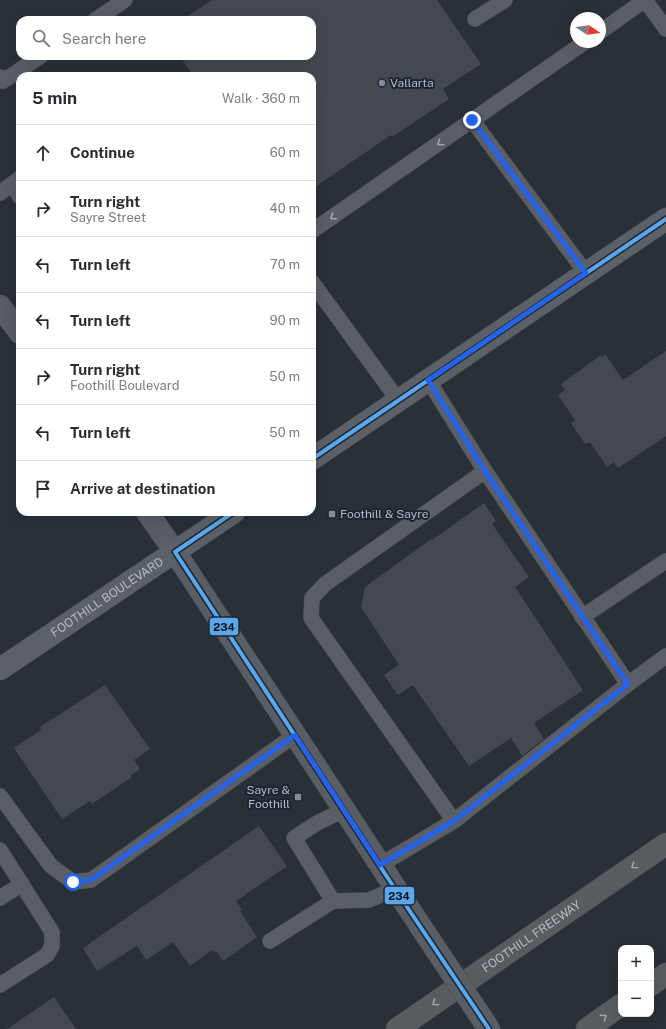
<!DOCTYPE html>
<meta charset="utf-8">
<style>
body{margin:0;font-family:"Public Sans",sans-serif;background:#f7f7f7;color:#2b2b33}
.controls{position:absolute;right:12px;bottom:12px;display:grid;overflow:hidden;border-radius:8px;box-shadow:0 4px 16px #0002}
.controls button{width:36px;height:36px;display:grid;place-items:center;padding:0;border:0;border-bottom:1px solid #e1e1e2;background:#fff;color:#2b2b33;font:20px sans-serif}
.compass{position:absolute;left:570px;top:12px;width:36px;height:36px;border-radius:50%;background:#fff;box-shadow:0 4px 16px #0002;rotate:103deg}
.stop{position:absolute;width:12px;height:12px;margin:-9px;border:3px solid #2563eb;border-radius:50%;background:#fff}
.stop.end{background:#2563eb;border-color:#fff;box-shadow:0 1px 4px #0008}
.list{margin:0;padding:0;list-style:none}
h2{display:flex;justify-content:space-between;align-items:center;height:52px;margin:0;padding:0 16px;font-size:17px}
h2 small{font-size:13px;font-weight:400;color:#7c7c81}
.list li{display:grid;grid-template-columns:26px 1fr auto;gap:12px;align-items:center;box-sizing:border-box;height:56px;padding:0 16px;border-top:1px solid #e1e1e2}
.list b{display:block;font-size:15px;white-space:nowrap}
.list p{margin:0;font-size:13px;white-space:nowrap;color:#7c7c81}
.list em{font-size:13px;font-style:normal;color:#7c7c81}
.icon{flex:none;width:22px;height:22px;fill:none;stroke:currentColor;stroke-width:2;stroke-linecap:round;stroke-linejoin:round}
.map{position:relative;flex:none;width:666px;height:1029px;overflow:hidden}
.search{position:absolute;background:#fff;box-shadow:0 4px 16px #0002;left:16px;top:16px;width:300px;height:44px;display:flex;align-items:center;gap:10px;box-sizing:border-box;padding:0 14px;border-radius:12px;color:#7c7c81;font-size:15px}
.panel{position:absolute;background:#fff;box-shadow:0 4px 16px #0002;left:16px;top:72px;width:300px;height:444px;border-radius:12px}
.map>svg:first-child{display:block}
.building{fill:#444950}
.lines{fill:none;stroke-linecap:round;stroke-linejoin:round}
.lane-casing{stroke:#484c53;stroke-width:16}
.secondary-casing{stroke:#484c53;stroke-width:23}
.primary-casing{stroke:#484c55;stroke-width:23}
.highway-casing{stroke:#474c53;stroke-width:23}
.lane{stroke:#5a5e66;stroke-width:15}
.secondary{stroke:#595d64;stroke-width:22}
.primary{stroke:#5c6168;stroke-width:22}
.highway{stroke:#5a5d60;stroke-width:22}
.secondary-bridge-casing{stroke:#484c53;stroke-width:23;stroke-linecap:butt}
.secondary-bridge{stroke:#595d64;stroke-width:22}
.bus-1-casing{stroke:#1d2633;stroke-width:7}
.bus-1{stroke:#5aa8eb;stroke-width:4}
.oneway{stroke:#a2a9b5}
.oneway2{stroke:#9ea4af}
.route{stroke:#2563eb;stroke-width:5}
.poi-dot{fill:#848b96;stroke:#1d2633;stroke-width:1.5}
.labels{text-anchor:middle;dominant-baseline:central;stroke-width:4;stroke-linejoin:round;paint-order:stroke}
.poi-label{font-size:12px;fill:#b4bcc9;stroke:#1d2633;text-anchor:start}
.street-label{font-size:12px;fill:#b4bcc9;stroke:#1d2633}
.line-badge{stroke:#1d2633;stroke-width:1.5}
.pale-badge-label{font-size:11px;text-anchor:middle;font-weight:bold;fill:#111}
</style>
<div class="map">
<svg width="666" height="1029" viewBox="0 0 666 1029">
<rect width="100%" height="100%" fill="#2a3038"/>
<!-- building -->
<g class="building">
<polygon points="212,0 437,0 481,64 443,89 449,99 392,137 391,135 312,189 312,76 193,76 180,56 312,56 312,20 182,20"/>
<polygon points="666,351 666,436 618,468 614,462 607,467 590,442 585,444 571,423 575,420 558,395 565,390 561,384 601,355 602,357 605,354 623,380"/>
<polygon points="484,503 496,521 492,524 529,577 515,587 583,690 534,723 544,739 522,756 511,738 469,766 413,685 398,695 384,675 399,665 361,607 365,587 431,539 432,540"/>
<polygon points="105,685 150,749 134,760 140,769 131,775 132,777 92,804 90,801 62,819 14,748 41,730 40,727"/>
<polygon points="259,826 287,866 236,901 242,910 240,911 257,937 223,961 216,951 214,953 212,950 190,966 173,942 146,960 137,946 97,971 83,948"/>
<polygon points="54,997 76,1029 7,1029"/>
</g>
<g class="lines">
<!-- lane casing -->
<g class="lane-casing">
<g id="lane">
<polyline points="645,0 666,29"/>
<polyline points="475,19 505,0"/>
<polyline points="95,20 125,0"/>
<polyline points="600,32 645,0"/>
<polyline points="0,77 3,81 41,56"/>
<polyline points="472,120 586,273"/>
<polyline points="12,184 20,197"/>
<polyline points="0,193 20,178"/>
<polyline points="312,231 585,42"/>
<polyline points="312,282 398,400"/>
<polyline points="485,471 628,684"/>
<polyline points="582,617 666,561"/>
<polyline points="0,796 51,866 73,882 91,880 295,735"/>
<polyline points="344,810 317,823 294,838 333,901 369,900 395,889"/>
<polyline points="454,821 628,684 666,656"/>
<polyline points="0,850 52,932 52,946 47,955 0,985"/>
<polyline points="380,865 454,821 311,618 312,598 325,584 485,471 428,380"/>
<polyline points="0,898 22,884"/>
<polyline points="270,941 333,901"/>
</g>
</g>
<!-- secondary casing -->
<g class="secondary-casing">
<g id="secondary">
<polyline points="0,306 20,333"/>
<polyline points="147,512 175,552 423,930"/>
</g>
</g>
<!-- primary casing -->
<g class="primary-casing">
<g id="primary">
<polyline points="312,459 666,219"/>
<path id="s1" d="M0,669L234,512"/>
</g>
</g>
<!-- highway casing -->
<g class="highway-casing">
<g id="highway">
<polyline points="651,985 666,974"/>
<path id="s2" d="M397,1029L666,844"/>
<polyline points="587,1029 621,1005"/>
</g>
</g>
<!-- lane -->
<use href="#lane" class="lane"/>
<!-- secondary -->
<use href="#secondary" class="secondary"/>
<!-- primary -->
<use href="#primary" class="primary"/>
<!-- highway -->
<use href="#highway" class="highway"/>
<!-- secondary-bridge casing -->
<g class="secondary-bridge-casing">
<polyline id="secondary-bridge" points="423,930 489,1029"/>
</g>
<!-- secondary-bridge -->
<use href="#secondary-bridge" class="secondary-bridge"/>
<!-- bus-1 casing -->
<g class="bus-1-casing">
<g id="bus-1">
<polyline points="312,459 666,219"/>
<polyline points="234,512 175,552 395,889 489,1029"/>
</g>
</g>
<!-- bus-1 -->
<use href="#bus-1" class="bus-1"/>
</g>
<!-- one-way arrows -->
<defs><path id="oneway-chevron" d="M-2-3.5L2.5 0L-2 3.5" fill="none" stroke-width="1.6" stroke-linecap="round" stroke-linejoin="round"/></defs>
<g class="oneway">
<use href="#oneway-chevron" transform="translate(440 143) rotate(145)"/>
<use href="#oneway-chevron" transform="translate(333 217) rotate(145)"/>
</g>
<g class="oneway2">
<use href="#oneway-chevron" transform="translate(634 866) rotate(145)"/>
<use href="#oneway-chevron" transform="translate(435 1003) rotate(145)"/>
<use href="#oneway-chevron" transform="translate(604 1017) rotate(-35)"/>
</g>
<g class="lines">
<!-- route -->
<polyline class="route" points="73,882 91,880 295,735 380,865 454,821 628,684 485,471 428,380 586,273 472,120"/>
</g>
<!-- markers -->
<g class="poi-dot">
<circle cx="382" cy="83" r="4"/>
<rect x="328" y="510" width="8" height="8" rx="2"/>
<rect x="294" y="793" width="8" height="8" rx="2"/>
</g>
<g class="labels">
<!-- poi labels -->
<g class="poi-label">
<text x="390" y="83">Vallarta</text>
<text x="340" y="514">Foothill &amp; Sayre</text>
<text x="290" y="790" text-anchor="end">Sayre &amp;<tspan x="290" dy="14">Foothill</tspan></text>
</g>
<!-- street labels -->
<g class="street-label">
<text stroke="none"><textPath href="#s1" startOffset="129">FOOTHILL BOULEVARD</textPath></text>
<text stroke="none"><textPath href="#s2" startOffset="163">FOOTHILL FREEWAY</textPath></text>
</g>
</g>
<g class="line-badge">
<rect x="209" y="617" width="30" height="19" rx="4" fill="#5aa8eb"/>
<rect x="384" y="886" width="31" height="19" rx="4" fill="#5aa8eb"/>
</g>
<g class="pale-badge-label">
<text x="224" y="631">234</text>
<text x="399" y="900">234</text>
</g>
</svg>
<div class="controls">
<button>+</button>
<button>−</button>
</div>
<svg class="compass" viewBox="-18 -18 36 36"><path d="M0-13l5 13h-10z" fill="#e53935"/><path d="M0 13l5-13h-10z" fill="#7c7c81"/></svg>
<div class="stop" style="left:73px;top:882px"></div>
<div class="stop end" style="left:472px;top:120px"></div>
<div class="search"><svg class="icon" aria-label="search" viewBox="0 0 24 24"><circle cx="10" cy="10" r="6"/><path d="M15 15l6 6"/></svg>Search here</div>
<section class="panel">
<h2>5 min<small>Walk · 360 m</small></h2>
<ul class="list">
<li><svg class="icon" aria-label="ahead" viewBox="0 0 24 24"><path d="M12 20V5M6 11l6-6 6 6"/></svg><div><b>Continue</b></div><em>60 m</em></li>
<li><svg class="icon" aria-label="right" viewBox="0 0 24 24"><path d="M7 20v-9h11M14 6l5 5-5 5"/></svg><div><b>Turn right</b><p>Sayre Street</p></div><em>40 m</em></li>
<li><svg class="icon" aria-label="left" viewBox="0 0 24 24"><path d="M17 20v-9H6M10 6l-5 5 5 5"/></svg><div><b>Turn left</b></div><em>70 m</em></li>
<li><svg class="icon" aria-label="left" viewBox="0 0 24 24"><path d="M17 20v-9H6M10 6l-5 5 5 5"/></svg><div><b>Turn left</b></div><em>90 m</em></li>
<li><svg class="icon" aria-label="right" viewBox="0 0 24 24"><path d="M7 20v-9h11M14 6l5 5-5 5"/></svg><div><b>Turn right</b><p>Foothill Boulevard</p></div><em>50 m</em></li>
<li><svg class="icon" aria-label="left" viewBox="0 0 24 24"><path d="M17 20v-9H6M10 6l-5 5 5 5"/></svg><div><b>Turn left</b></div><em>50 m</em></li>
<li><svg class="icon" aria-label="arrive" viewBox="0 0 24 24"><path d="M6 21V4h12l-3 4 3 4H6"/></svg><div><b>Arrive at destination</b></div></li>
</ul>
</section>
</div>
